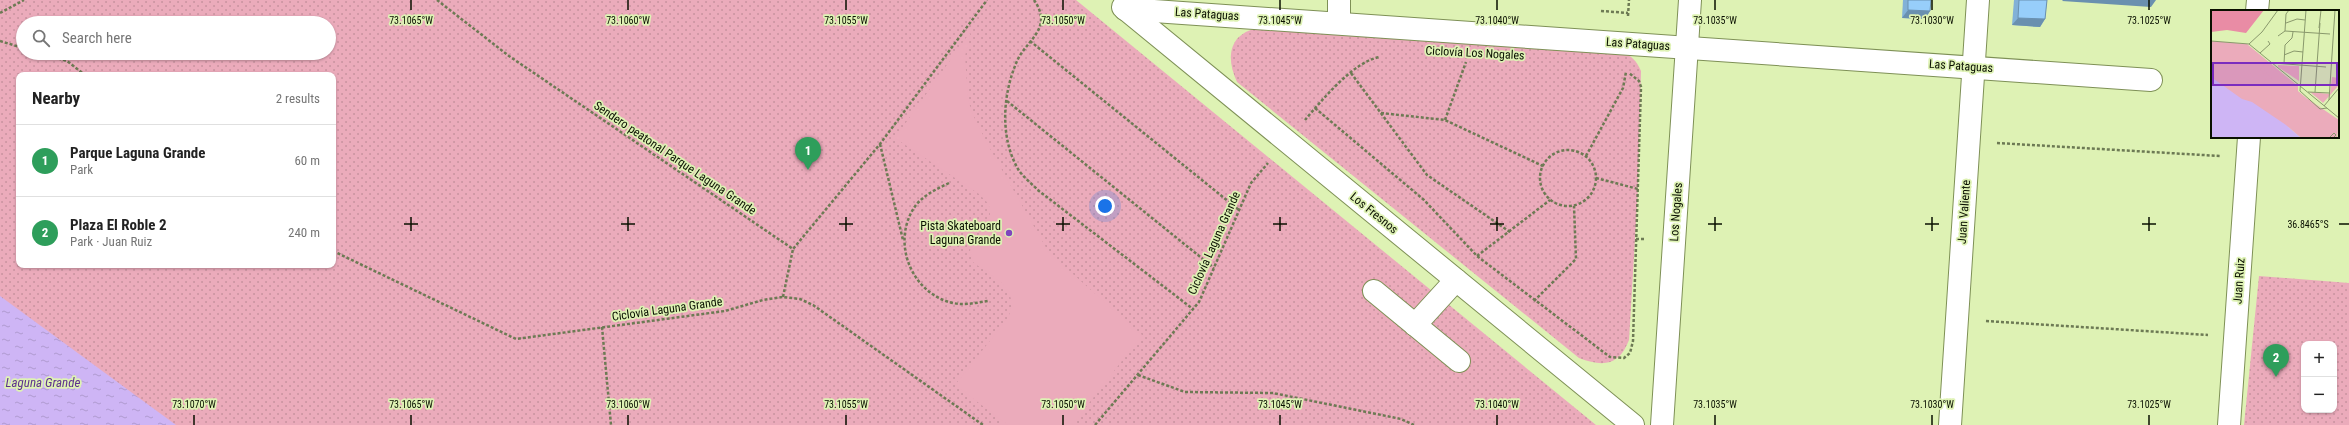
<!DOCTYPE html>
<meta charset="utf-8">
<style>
body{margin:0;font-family:"Roboto Condensed",sans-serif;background:#f6f6f6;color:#222}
.controls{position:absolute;right:12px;bottom:12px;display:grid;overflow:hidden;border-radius:8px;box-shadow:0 1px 3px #0004}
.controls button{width:36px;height:36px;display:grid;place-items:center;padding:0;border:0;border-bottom:1px solid #e0e0e0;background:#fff;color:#222;font:20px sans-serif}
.you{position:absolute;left:1105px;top:206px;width:14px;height:14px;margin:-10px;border:3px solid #fff;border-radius:50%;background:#1a73e8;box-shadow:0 0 0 6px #1a73e833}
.badge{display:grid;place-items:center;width:26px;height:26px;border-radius:50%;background:#0b8043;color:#fff;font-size:13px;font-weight:700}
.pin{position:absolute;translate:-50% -33px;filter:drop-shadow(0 1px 2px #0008)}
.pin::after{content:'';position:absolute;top:21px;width:14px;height:12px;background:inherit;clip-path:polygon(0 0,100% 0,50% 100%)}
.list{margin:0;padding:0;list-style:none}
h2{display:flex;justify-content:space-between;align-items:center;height:52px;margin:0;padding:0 16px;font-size:17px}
h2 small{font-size:13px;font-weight:400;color:#767676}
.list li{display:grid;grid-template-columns:26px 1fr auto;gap:12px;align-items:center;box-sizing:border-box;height:72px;padding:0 16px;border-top:1px solid #e0e0e0}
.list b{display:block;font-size:15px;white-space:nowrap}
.list p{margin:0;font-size:13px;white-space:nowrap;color:#767676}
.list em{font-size:13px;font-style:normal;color:#767676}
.icon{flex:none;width:22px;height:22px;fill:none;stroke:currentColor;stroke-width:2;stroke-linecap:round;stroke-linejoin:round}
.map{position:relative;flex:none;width:2349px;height:425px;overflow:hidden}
.search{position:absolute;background:#fff;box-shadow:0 1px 3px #0004;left:16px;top:16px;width:320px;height:44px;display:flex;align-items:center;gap:10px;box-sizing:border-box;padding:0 14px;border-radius:22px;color:#767676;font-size:15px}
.panel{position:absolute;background:#fff;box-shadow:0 1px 3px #0004;left:16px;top:72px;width:320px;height:196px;border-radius:8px}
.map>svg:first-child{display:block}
.grass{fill:url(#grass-dots);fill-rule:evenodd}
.pitch{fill:#ebabbb}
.water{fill:url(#water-ripples)}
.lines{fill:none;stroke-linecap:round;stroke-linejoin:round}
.minor-casing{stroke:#7e9056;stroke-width:24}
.path{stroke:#6d7a54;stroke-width:2.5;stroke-dasharray:3 2;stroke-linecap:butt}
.minor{stroke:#fff;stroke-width:22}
.wall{fill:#82b1d7}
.shaded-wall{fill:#6a90af}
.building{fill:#97cefa;stroke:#6a90af}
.ticks{fill:none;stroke:#0a1000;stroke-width:1.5}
.poi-dot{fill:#7f46bd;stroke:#def2b4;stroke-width:1.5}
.labels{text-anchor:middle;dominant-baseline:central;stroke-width:3.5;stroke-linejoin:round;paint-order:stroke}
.street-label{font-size:12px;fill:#0a1000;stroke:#def2b4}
.poi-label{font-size:12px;fill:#0a1000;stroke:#def2b4;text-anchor:end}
.water-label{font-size:13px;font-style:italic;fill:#5d318d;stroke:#def2b4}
.inset-road{fill:none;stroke:#89986c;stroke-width:1}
.view{fill:#7b2cbf;fill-opacity:0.15;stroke:#7b2cbf;stroke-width:2}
.inset-edge{fill:none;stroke:#0a1000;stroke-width:2}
.ticks-label{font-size:10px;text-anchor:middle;fill:#0a1000;stroke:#def2b4;stroke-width:3.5;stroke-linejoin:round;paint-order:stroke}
</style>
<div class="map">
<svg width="2349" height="425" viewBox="0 0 2349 425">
<defs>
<pattern id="grass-dots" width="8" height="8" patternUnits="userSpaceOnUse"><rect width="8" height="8" fill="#ebabbb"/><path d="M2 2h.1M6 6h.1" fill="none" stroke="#c8929f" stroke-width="1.8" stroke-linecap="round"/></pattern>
<pattern id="water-ripples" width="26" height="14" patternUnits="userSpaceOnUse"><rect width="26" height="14" fill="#ceb5f5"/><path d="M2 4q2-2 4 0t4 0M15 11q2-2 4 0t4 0" fill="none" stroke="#b09bd0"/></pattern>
</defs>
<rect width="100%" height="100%" fill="#def2b4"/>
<!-- grass -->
<g class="grass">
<path d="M0,0H1076L1596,425H0ZM23,23H329V53H23ZM19,75H333V265H19Z"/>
<path d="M1263,27L1621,52C1632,56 1636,60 1641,71L1638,189L1629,340C1619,366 1603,367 1579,358L1237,82C1224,54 1231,31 1263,27Z"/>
<path d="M2259,276L2349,283V425H2244ZM2304,344H2334V410H2304Z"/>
</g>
<!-- pitch -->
<path class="pitch" d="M971,31L965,56L968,100L974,117L989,147L1049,253L1142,335L1072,425H1008L955,385L1008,318C1021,287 993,278 973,262L970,250L972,245L990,216V208L986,201L979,194L895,138Z"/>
<!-- water -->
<polygon class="water" points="0,296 176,425 0,425"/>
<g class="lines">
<!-- minor casing -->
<g class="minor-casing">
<g id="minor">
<polyline points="1339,0 1339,23"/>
<polyline points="1123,7 1633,425"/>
<polyline points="1125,9 2151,80"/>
<polyline points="2257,11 2258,0"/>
<polyline points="1374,291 1459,361"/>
<polyline points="1415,325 1456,280"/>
<polyline points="1662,425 1690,0"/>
<polyline points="1950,425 1978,0"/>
<polyline points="2229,425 2249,137"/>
</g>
</g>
<!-- path -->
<g class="path">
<polyline points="437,0 509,56 793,249 880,144 987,0"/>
<path d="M1034,0C1039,7 1043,16 1040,26C1036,38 1024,47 1018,59C1003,91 999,136 1018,169C1023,177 1032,184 1039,191L1193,309"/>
<polyline points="1601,11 1628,13"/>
<polyline points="0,13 24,0"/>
<polyline points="1628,16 1629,0"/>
<polyline points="0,41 23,48"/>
<polyline points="1030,41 1239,210"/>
<polyline points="39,53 67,61 85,75"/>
<polyline points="1351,73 1427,175 1510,232"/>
<polyline points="1007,101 1214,268"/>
<polyline points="1315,108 1424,200 1477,256 1610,357 1624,358 1630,353 1633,341 1641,87 1639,81 1629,73"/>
<polyline points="1381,113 1445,120 1543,166"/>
<path d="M1305,120C1322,100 1354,61 1380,57"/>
<polyline points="1445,120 1466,62"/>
<polyline points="1997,143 2220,156"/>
<polyline points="880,144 903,240"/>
<circle cx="1568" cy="178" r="28"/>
<polyline points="1586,156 1623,88 1626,72"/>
<polyline points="1596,178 1638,189"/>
<path d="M949,183C937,189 925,194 916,205C891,239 909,290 949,302C962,306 975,303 988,301"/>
<polyline points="1636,239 1646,239"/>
<polyline points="333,251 516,339 725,311 763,300 783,297 800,299 813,305 983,425"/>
<polyline points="1477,256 1550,200"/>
<polyline points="783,297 793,249"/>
<polyline points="1534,301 1576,259 1574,206"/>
<polyline points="1986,321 2208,335"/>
<polyline points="602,327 611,425"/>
<polyline points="1138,375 1185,392 1273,393 1401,419 1414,425"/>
<polyline points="1095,425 1199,302 1251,183 1268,163"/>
</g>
<!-- minor -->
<use href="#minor" class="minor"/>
</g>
<!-- wall -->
<g class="wall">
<polygon points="1903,0 1931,0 1930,11 1925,19 1902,18"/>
<polygon points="2014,0 2047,0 2045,19 2040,27 2012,25"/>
</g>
<!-- shaded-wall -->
<g class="shaded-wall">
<polygon points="2063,0 2156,0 2151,7 2062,1"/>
<polygon points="1908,10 1930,11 1925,19 1902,18"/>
<polygon points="2018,18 2045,19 2040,27 2012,25"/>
</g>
<!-- building -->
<g class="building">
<polygon points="1908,0 1931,0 1930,11 1908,10"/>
<polygon points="2019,0 2047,0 2045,19 2018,18"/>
</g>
<!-- ticks -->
<path class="ticks" d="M411,0V10M628,0V10M846,0V10M1063,0V10M1280,0V10M1497,0V10M1715,0V10M1932,0V10M2149,0V10M411,217V231M628,217V231M846,217V231M1063,217V231M1280,217V231M1497,217V231M1715,217V231M1932,217V231M2149,217V231M404,224H418M621,224H635M839,224H853M1056,224H1070M1273,224H1287M1490,224H1504M1708,224H1722M1925,224H1939M2142,224H2156M2339,224H2349M194,415V425M411,415V425M628,415V425M846,415V425M1063,415V425M1280,415V425M1497,415V425M1715,415V425M1932,415V425M2149,415V425"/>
<!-- markers -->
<circle class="poi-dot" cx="1009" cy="233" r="4"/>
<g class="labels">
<!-- street labels -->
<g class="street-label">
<text transform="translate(1207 14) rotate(4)">Las Pataguas</text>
<text transform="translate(1638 44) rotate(4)">Las Pataguas</text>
<text transform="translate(1475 53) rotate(3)">Ciclovía Los Nogales</text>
<text transform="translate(1961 66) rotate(4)">Las Pataguas</text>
<text transform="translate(675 158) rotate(34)">Sendero peatonal Parque Laguna Grande</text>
<text transform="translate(1676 212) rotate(-86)">Los Nogales</text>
<text transform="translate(1964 212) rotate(-86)">Juan Valiente</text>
<text transform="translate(1374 213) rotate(39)">Los Fresnos</text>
<text transform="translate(1214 243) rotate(-66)">Ciclovía Laguna Grande</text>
<text transform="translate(2239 281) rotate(-86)">Juan Ruiz</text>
<text transform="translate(667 309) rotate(-8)">Ciclovía Laguna Grande</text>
</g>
<!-- poi labels -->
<g class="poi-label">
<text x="1001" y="226">Pista Skateboard<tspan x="1001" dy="14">Laguna Grande</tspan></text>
</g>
<!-- water labels -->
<g class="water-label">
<text x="43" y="382">Laguna Grande</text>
</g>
</g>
<!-- overview -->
<g transform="translate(2211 10)">
<rect width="128" height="128" fill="#def2b4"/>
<path d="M0,31L36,34L87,76V81L99,91L78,117L0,128ZM67,55L88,56V71L67,57ZM121,67L128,68V75L112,93L111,92L99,82L119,84Z" fill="#ebabbb"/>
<path d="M0,0H53L35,23L16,20L0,22Z" fill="#e98ca5"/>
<path d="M53,54L54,61L62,70L57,77L52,73L55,69L54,64L49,60ZM97,89L128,110L126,128H90L75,115Z" fill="#ebabbb"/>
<path d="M0,67L31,89L41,92L75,115L90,128H0Z" fill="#ceb5f5"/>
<path class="inset-road" d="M95,0L89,81L109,99L116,98M75,13L86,9L94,10M108,18L110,0M74,21L75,4L78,0M67,26L74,21L119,24M0,31L38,34L128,108M38,34L51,22L67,0M49,43L59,34L57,31M73,45L83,41L92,42M62,53L115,57M73,54L74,35L81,28L82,22M97,82L119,83M104,82L109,13M118,90L124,0M113,96L128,78M118,128L123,123L125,125L122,128"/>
<path class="view" d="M2,53H126V75H2Z"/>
<rect width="128" height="128" class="inset-edge"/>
</g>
<g class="ticks-label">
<text x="411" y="24">73.1065°W</text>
<text x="628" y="24">73.1060°W</text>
<text x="846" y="24">73.1055°W</text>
<text x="1063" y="24">73.1050°W</text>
<text x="1280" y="24">73.1045°W</text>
<text x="1497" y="24">73.1040°W</text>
<text x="1715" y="24">73.1035°W</text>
<text x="1932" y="24">73.1030°W</text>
<text x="2149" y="24">73.1025°W</text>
<text x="2308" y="228">36.8465°S</text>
<text x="194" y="408">73.1070°W</text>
<text x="411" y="408">73.1065°W</text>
<text x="628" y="408">73.1060°W</text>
<text x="846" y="408">73.1055°W</text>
<text x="1063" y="408">73.1050°W</text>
<text x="1280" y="408">73.1045°W</text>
<text x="1497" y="408">73.1040°W</text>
<text x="1715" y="408">73.1035°W</text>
<text x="1932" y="408">73.1030°W</text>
<text x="2149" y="408">73.1025°W</text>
</g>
</svg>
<div class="controls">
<button>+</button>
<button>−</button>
</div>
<div class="you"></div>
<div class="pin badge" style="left:808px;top:170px;background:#2e9e5b">1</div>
<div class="pin badge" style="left:2276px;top:377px;background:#2e9e5b">2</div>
<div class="search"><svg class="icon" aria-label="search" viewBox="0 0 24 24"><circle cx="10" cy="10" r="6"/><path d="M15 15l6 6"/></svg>Search here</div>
<section class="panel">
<h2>Nearby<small>2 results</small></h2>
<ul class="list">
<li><span class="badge" style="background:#2e9e5b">1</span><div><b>Parque Laguna Grande</b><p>Park</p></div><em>60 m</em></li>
<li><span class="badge" style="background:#2e9e5b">2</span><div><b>Plaza El Roble 2</b><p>Park · Juan Ruiz</p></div><em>240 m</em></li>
</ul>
</section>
</div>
